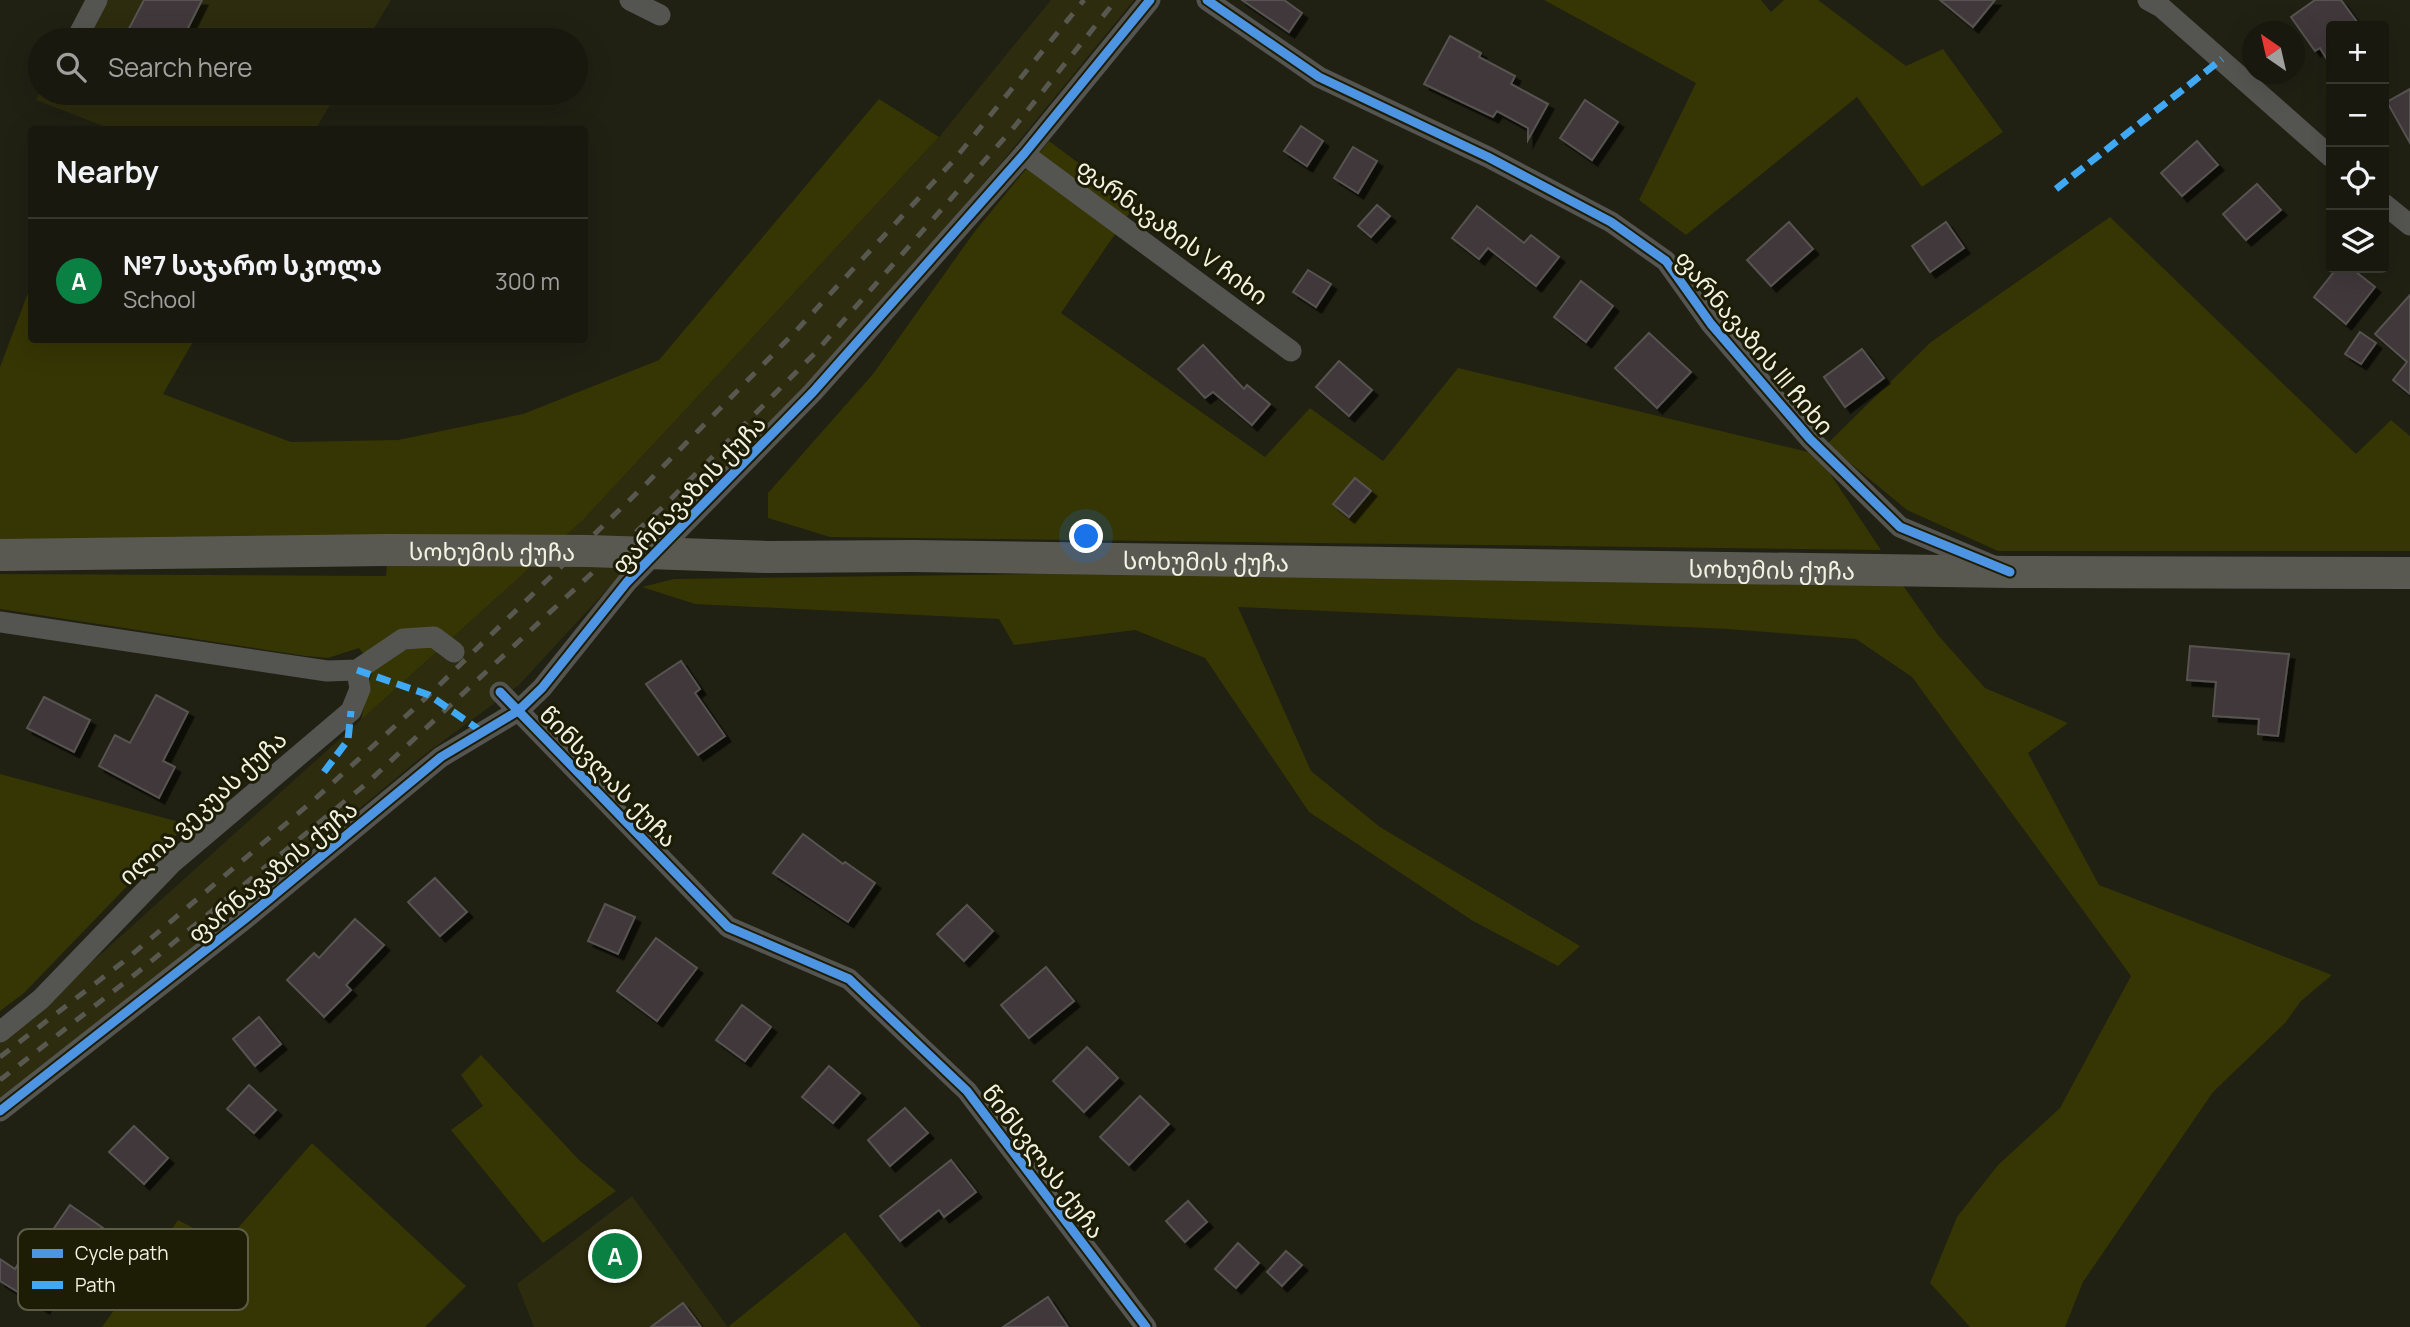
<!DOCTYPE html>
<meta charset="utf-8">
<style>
body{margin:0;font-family:Manrope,"Noto Sans Georgian",sans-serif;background:#212117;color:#f1f3f6}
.controls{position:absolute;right:21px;top:21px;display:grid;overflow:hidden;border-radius:7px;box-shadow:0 7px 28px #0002}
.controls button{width:63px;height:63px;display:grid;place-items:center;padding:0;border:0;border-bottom:2px solid #36372e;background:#18180e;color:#f1f3f6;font:35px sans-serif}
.compass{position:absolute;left:2242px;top:21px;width:63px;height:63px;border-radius:50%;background:#18180e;box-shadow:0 7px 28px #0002;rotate:326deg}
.you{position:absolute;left:1087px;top:537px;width:24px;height:24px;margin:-18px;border:5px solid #fff;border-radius:50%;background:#1a73e8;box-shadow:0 0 0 10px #1a73e833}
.badge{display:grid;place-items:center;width:46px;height:46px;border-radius:50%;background:#0b8043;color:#fff;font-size:23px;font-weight:700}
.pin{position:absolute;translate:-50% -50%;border:4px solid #fff;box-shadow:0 2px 7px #0006}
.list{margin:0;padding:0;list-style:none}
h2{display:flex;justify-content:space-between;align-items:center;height:91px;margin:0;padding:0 28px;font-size:30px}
h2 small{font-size:23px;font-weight:400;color:#9fa09e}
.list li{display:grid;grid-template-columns:46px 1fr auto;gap:21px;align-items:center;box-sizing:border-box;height:126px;padding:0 28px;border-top:2px solid #36372e}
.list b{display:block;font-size:26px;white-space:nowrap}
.list p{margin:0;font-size:23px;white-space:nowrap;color:#9fa09e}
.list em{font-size:23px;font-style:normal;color:#9fa09e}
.icon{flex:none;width:38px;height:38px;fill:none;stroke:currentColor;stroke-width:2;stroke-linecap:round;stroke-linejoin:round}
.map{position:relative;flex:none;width:2410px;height:1327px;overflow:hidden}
.search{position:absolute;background:#18180e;box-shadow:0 7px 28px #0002;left:28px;top:28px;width:560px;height:77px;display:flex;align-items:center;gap:18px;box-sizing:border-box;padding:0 24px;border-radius:38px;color:#9fa09e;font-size:26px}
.panel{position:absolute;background:#18180e;box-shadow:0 7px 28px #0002;left:28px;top:126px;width:560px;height:217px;border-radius:7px}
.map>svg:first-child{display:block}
.built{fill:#2d2c0e}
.green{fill:#363504}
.building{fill:#40383a;stroke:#575351;stroke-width:2;filter:url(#shadow)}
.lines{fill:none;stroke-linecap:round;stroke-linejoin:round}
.minor{stroke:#545450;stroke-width:21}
.highway{stroke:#595951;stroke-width:32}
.rail{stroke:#585850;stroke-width:5;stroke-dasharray:12 12;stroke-linecap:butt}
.highway-bridge{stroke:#595951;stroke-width:32}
.quiet{stroke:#3fa9f5;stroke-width:7;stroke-dasharray:14 7;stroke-linecap:butt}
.cycleway-casing{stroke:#1d1c04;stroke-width:13}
.cycleway{stroke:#4d94e3;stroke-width:9}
.labels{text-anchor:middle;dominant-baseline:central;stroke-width:6;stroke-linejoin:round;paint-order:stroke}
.street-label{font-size:24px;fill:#f1f2e2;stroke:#1d1c04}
.key{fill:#1d1c04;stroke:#5d5c47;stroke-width:2}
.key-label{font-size:19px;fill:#f1f2e2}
</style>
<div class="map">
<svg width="2410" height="1327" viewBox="0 0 2410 1327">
<defs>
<filter id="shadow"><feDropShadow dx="5.5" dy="5.5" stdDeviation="0" flood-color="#0009"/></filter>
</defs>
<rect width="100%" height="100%" fill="#202013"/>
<!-- built -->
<g class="built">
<polygon points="84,0 391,0 367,40 65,40"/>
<polygon points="1051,0 1134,0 1002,162 802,392 687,503 518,686 424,755 97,1026 0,1100 0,1038 102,953 583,520 939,137"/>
<polygon points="40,92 40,93 337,93 315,130 111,129 36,100"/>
<polygon points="632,1196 728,1327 534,1327 517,1284"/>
</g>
<!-- green -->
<g class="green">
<polygon points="1544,0 1761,0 1771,12 1784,0 1818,0 1906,66 1943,49 2003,132 1922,187 1857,97 1686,235 1639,200 1696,83"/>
<polygon points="879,99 939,137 583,520 361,720 373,667 359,648 328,658 306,656 0,609 0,574 386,576 389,538 0,543 0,367 31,285 32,340 194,340 163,394 291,442 398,440 523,414 659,360"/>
<polygon points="1049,141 1135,205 1061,313 1265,457 1310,408 1383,461 1458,368 1817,454 1881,550 830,537 768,518 768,493 873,374 975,231"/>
<polygon points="2110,217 2356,454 2391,420 2410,436 2410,551 1998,551 1907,510 1827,444 1931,342"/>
<polygon points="1175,572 1902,584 1938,635 1985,688 2068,723 2028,753 2099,885 2332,975 2301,1001 2285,1023 2213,1092 2083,1282 2065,1327 1970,1327 1930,1283 1957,1217 1998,1165 2060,1108 2131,976 1912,677 1856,639 1727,629 1238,607 1311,771 1380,827 1580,946 1558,966 1473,921 1309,812 1205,658 1135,630 1014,645 999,619 695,604 642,587 674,579"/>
<polygon points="0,774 187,824 24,993 0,1011"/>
<polygon points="481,1055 579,1160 616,1191 543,1243 451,1130 483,1106 461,1075"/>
<polygon points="312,1143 466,1286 425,1327 102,1327 178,1220 224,1244"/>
<polygon points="845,1232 921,1327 728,1327"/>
</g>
<!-- building -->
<g class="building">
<polygon points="144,0 202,0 182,40 123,40"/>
<polygon points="1242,0 1284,0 1302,13 1289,32"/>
<polygon points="1940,0 1995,0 1973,27"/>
<polygon points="2315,0 2341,0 2360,26 2331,26 2331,66 2320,48 2315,51 2291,17"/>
<polygon points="1450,36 1481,53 1479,57 1515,76 1511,84 1548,104 1528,140 1528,128 1497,111 1493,117 1424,84"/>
<polygon points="2410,89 2410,143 2387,102"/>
<polygon points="1585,100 1618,122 1592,160 1560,138"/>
<polygon points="1301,126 1323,141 1307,166 1284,151"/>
<polygon points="2197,141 2218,165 2182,196 2161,173"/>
<polygon points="1353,147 1377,161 1358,193 1334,178"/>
<polygon points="2257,184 2281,210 2246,240 2223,214"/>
<polygon points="1377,205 1390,216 1371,237 1358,226"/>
<polygon points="1477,206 1524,243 1531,235 1559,257 1536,286 1488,248 1479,259 1452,238"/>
<polygon points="1789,222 1813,249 1771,286 1747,260"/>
<polygon points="1946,222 1964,248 1930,272 1912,246"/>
<polygon points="2337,268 2351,268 2375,287 2346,324 2314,297"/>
<polygon points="1308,270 1331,284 1316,307 1293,292"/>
<polygon points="1581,281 1613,306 1586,342 1554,317"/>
<polygon points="2410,295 2410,394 2393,380 2407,362 2375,334"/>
<polygon points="2360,332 2376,343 2361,364 2345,354"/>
<polygon points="1649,333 1691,372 1657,408 1615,368"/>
<polygon points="1203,345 1244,389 1247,385 1270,404 1252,425 1213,392 1205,398 1178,369"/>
<polygon points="1862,349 1884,378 1845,407 1824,377"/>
<polygon points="1339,361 1372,390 1349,416 1316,387"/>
<polygon points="1355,478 1371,491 1349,517 1333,504"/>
<polygon points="2190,646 2289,654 2278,736 2258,734 2259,719 2213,716 2216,682 2187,680"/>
<polygon points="681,661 700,689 695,693 725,736 698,755 646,684"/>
<polygon points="156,695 188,712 163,761 175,767 159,798 99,766 115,735 130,743"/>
<polygon points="44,697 90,720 74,752 27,728"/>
<polygon points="803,834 843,864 845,862 875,883 848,922 773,873"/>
<polygon points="435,878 467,912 440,936 408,902"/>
<polygon points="605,904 635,917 618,954 588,941"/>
<polygon points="967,905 993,931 964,961 937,934"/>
<polygon points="355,919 384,945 346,985 351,990 324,1017 287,980 314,953 319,958"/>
<polygon points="656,938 697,968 657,1021 617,991"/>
<polygon points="1046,967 1074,1001 1029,1038 1001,1005"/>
<polygon points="742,1005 771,1027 745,1061 716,1040"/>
<polygon points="259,1017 281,1044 255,1066 233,1039"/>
<polygon points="1087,1047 1118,1078 1084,1112 1053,1081"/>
<polygon points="829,1066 860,1093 833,1123 802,1097"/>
<polygon points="249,1085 276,1110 254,1133 227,1109"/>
<polygon points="1140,1096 1169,1124 1129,1165 1100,1137"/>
<polygon points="905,1108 928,1133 890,1166 868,1140"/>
<polygon points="134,1126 168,1158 144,1184 109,1152"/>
<polygon points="951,1160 976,1192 944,1217 939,1210 900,1241 880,1216"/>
<polygon points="1188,1201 1207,1222 1185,1242 1166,1221"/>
<polygon points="70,1205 103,1228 79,1264 73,1260 44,1308 0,1281 0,1259 15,1269 26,1251 35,1256"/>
<polygon points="1238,1243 1259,1263 1236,1288 1215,1269"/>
<polygon points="1286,1251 1302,1265 1282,1286 1267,1272"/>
<polygon points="1048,1297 1068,1327 1003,1327"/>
<polygon points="683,1303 701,1327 651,1327"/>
</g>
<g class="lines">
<!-- minor -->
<g class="minor">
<polyline points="630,0 660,15"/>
<polyline points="1207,0 1319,77 1488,157 1611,222 1666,261 1711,324 1810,439 1900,527 1996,567"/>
<polyline points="2148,0 2161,7 2331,157"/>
<polyline points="76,40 97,0"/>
<polyline points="1024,154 1291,351"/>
<polyline points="2384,204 2410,225"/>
<polyline points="0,622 327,671 357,670 403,639 434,637 454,652"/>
<polyline points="500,692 728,927 849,979 967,1091 1146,1327"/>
<polyline points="0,1032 41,999 172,863 351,711 360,689 357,670"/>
<polyline points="0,1111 245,919 441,757 518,711 542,688 627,582 813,392 1024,154 1150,0"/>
</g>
<!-- highway -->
<g class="highway">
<polyline points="0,555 385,550"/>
<path id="s1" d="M768,557L913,556L2010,572L2410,573"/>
</g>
<!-- rail -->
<g class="rail">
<polyline points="0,1057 123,962 315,799 429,695 644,486 794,333 954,160 1084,0"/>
<polyline points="0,1080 138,972 366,784 667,503 815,353 1015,126 1116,0"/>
</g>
<!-- highway-bridge -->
<path class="highway-bridge" id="s2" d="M385,550L588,551L768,557"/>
<!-- quiet -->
<g class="quiet">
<polyline points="2056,189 2222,59"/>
<polyline points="357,670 429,695 484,733"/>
<polyline points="324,772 348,740 351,711"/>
</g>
<!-- cycleway casing -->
<g class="cycleway-casing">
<g id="cycleway">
<polyline points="1207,0 1319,77 1488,157 1611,222 1666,261 1711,324 1810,439 1900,527 2010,572"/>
<polyline points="500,692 728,927 849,979 967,1091 1146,1327"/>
<polyline points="0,1111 245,919 441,757 518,711 542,688 627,582 813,392 1024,154 1150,0"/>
</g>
</g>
<!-- cycleway -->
<use href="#cycleway" class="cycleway"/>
</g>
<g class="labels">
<!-- street labels -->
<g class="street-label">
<text transform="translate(1173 231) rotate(36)">ფარნავაზის V ჩიხი</text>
<text transform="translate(1755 342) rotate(50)">ფარნავაზის III ჩიხი</text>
<text transform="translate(688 494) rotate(-46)">ფარნავაზის ქუჩა</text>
<text stroke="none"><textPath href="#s2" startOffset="107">სოხუმის ქუჩა</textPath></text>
<text stroke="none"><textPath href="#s1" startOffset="438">სოხუმის ქუჩა</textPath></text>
<text stroke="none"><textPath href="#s1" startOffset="1004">სოხუმის ქუჩა</textPath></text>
<text transform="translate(609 776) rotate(46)">წინსვლას ქუჩა</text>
<text transform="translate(202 807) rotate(-42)">ილია ვეკუას ქუჩა</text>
<text transform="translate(272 871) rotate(-39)">ფარნავაზის ქუჩა</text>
<text transform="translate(1044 1161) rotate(53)">წინსვლას ქუჩა</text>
</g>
</g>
<!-- legend -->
<rect x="18" y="1229" width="230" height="81" rx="10" class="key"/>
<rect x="32" y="1249" width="31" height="9" fill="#4d94e3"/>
<rect x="32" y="1281" width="31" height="8" fill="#3fa9f5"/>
<g class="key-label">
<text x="75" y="1260">Cycle path</text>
<text x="75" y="1292">Path</text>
</g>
</svg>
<div class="controls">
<button>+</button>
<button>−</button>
<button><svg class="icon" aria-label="locate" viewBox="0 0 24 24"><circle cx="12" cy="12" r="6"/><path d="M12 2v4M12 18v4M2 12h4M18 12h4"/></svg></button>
<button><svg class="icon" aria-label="layers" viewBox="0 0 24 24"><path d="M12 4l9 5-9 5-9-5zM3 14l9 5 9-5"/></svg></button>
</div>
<svg class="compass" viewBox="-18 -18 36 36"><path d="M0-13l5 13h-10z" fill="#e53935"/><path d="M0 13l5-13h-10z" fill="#9fa09e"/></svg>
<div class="you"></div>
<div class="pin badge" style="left:615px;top:1256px">A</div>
<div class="search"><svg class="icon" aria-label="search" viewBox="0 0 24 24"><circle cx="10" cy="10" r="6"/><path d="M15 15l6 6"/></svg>Search here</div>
<section class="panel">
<h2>Nearby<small></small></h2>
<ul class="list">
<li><span class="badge">A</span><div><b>№7 საჯარო სკოლა</b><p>School</p></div><em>300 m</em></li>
</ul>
</section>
</div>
